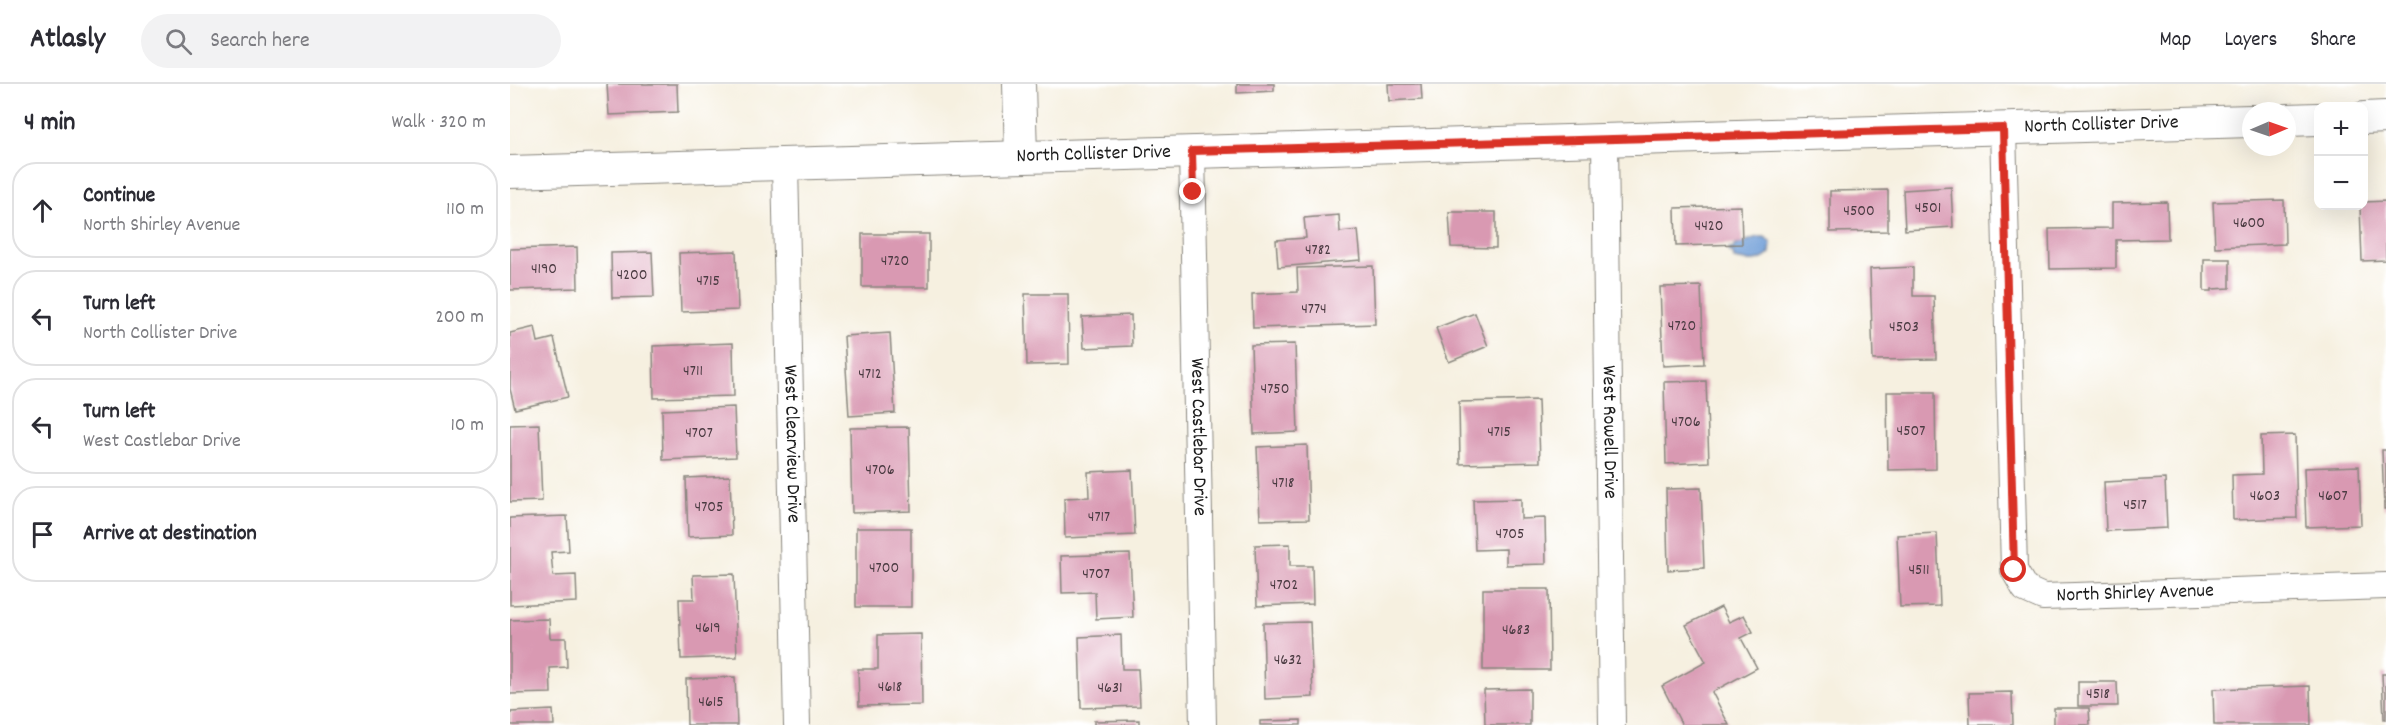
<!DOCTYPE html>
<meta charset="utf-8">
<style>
body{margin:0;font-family:Dekko,sans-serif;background:#f2f2f3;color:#2b2b33}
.controls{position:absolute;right:18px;top:18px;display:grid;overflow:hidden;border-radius:12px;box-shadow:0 6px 24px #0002}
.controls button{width:54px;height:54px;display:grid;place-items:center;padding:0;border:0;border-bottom:2px solid #e1e1e2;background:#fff;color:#2b2b33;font:30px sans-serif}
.compass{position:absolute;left:1732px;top:18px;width:54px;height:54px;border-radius:50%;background:#fff;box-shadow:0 6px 24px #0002;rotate:88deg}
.stop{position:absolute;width:18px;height:18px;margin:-14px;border:4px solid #d93025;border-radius:50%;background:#fff}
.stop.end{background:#d93025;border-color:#fff;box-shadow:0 2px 6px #0008}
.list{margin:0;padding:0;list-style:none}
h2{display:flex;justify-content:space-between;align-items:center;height:78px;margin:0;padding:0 24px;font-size:26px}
h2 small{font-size:20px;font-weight:400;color:#7c7c81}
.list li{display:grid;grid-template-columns:39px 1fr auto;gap:18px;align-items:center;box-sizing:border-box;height:96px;margin:0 12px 12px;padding:0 12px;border:2px solid #e1e1e2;border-radius:24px}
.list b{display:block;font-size:22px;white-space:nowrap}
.list p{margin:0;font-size:20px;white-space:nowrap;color:#7c7c81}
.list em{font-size:20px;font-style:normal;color:#7c7c81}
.icon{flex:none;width:33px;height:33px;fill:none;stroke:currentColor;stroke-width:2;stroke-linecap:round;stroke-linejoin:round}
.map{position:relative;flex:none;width:1876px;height:641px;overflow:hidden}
header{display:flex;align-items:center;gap:36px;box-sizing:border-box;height:84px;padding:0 30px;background:#fff;border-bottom:2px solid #e1e1e2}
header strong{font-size:28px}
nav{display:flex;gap:33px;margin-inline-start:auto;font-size:21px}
.search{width:420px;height:54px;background:#f2f2f3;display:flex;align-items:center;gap:15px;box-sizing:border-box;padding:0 21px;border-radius:33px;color:#7c7c81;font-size:22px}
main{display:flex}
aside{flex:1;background:#fff}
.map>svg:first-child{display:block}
.water{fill:#6e9dd7;stroke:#455c7a;stroke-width:1.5}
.building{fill:#d999b2}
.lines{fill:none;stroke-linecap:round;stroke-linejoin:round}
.minor-casing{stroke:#89867e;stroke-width:28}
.tertiary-casing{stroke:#89867e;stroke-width:34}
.minor{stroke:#fff;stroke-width:26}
.tertiary{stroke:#fff;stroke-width:32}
.route{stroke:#d93025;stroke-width:8}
.labels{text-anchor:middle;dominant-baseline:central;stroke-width:4.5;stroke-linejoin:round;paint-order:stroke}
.number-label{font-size:16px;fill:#4b3b42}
.street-label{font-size:20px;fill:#1c1c1c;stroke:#fff}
</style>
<header>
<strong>Atlasly</strong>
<div class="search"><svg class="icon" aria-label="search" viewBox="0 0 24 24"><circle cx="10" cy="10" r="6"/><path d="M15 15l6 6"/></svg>Search here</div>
<nav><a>Map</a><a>Layers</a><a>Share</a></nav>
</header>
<main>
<aside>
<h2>4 min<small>Walk · 320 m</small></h2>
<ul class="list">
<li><svg class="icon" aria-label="ahead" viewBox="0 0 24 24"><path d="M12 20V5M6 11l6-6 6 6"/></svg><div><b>Continue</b><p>North Shirley Avenue</p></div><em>110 m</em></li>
<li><svg class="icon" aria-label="left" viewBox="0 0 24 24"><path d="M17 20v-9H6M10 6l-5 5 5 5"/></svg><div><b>Turn left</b><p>North Collister Drive</p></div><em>200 m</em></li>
<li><svg class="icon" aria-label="left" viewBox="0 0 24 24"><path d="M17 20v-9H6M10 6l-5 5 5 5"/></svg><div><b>Turn left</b><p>West Castlebar Drive</p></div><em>10 m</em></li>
<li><svg class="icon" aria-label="arrive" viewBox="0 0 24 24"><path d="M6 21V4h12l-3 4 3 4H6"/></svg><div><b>Arrive at destination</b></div></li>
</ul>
</aside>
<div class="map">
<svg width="1876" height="641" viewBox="0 0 1876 641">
<rect width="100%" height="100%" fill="#fff"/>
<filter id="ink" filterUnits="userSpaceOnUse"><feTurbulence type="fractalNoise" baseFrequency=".0167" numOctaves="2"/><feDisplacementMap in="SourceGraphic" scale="12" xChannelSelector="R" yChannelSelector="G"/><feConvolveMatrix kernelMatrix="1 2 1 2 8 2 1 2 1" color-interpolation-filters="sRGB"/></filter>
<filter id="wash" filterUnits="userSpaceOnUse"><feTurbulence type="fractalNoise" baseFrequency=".008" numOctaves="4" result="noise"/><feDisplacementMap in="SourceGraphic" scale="24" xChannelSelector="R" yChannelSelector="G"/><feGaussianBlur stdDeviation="1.35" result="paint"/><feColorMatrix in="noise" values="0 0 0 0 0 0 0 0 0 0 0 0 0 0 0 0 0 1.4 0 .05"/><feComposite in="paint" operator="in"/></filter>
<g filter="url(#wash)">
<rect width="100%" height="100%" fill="#f6f0e0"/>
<!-- water -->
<path class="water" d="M1247,153H1255L1261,159L1260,169C1250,180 1238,178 1224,175L1223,169H1219V165H1223L1224,162Z"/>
<g id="blocks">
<!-- building -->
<g class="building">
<polygon points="97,0 167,0 168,28 99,31"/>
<polygon points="727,0 764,0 764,7 727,9"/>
<polygon points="878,0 911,0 912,15 879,17"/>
<polygon points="1441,103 1443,143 1395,146 1393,106"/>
<polygon points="1378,106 1378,147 1320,148 1320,107"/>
<polygon points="1774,116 1775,160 1705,163 1703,118"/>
<polygon points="1876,117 1876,176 1852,177 1850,122 1854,122 1854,118"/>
<polygon points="1657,118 1658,155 1606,156 1606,184 1540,185 1539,145 1602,144 1602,119"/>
<polygon points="1231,122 1232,160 1166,162 1165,124"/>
<polygon points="939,128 986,128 986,164 941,163"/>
<polygon points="829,131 830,148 848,146 851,176 768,183 766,156 796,154 794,134"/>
<rect x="352" y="150" width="67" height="53"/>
<polygon points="67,163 68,204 0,206 0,165"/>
<polygon points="226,167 228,226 171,228 169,169"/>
<polygon points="142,168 144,213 102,214 101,169"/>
<polygon points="1694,175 1720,175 1720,204 1702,205 1702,207 1694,207"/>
<polygon points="863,182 865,240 743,244 742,210 788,208 787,184"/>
<polygon points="1403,183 1403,212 1424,212 1426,275 1363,276 1360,185"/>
<polygon points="1191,202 1194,280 1153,282 1150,203"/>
<polygon points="515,210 558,210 559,280 517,281"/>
<polygon points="965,229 978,262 939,278 926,244"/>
<polygon points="621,231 622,262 574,264 572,233"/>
<polygon points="25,243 28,258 44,254 58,313 5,325 0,305 0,249"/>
<polygon points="380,249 385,329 339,332 334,252"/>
<polygon points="223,259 224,312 144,314 143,262"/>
<polygon points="785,260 788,348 744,350 741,261"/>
<polygon points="1196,297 1199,378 1156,380 1154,298"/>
<polygon points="1377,308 1425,308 1426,385 1378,386"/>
<polygon points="1028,316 1030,378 950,380 949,318"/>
<polygon points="224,323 226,373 153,376 152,326"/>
<polygon points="29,340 32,417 0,418 0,341"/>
<polygon points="399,343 401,427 342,429 340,344"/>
<polygon points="1785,351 1787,434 1723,436 1722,391 1752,390 1751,352"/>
<polygon points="797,361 799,435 750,436 747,363"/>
<polygon points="1872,366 1876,366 1876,425 1874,425"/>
<polygon points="1849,382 1851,441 1796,443 1794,384"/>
<polygon points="622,386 625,451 555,454 554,414 579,413 578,388"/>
<polygon points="220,392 222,451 178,453 176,394"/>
<polygon points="1655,395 1657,444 1596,447 1594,398"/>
<polygon points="1191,404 1194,484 1158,486 1156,405"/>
<polygon points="1011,415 1011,435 1035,434 1036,480 996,481 996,465 965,466 963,416"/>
<polygon points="57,432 59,467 41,468 43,492 66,491 67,518 0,521 0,434"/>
<rect x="346" y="444" width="55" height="79"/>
<polygon points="1427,449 1430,522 1390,523 1387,451"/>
<polygon points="780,460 780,482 802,482 803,520 747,522 745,461"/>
<polygon points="620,470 623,533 586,535 585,508 552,509 551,472"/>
<polygon points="224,490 227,573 171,575 169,515 184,515 183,491"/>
<polygon points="973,505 1039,505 1040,586 973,586"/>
<polygon points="1211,523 1219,538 1234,531 1243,548 1231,554 1247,584 1202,608 1219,641 1172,641 1152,602 1196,578 1176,541"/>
<polygon points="39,535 40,554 56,554 57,583 40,584 41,609 0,610 0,536"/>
<polygon points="800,538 803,613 755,615 753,539"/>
<polygon points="411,550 412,621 349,622 348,585 368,585 368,551"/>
<polygon points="611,551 612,585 628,585 630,622 571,624 569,553"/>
<polygon points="1872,590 1876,590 1876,635 1874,635"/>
<polygon points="225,593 227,641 177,641 176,595"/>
<polygon points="1568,598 1607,598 1608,622 1568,622"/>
<polygon points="1800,602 1801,641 1704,641 1703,605"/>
<polygon points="1020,605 1020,641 975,641 974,606"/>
<polygon points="1502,608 1503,641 1460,641 1459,609"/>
<polygon points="1544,624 1579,624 1580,641 1544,641"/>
<polygon points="43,626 44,641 1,641 1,628"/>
<polygon points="629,636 629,641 584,641 584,637"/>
<polygon points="791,636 791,641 750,641 750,637"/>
</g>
</g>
</g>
<g filter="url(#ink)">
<use href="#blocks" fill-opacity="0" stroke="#89867e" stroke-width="1.5"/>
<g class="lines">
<!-- minor casing -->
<g class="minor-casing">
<g id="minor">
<path id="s1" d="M1493,44L1504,486L1515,505L1533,513L1876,502"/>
<path id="s2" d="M1095,56L1102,641"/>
<path id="s3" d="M682,67L693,641"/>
<path id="s4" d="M275,80L287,641"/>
</g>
</g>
<!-- tertiary casing -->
<g class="tertiary-casing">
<g id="tertiary">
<polyline points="509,0 511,72"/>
<polyline points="1854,34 1876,33"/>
<polyline points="1777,36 1808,35"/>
<path id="s5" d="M0,88L1741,37"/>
</g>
</g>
<!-- minor -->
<use href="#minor" class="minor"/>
<!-- tertiary -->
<use href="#tertiary" class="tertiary"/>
</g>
</g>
<g class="lines" filter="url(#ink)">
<!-- route -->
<polyline class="route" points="683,108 682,67 1493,44 1504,486"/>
</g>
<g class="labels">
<!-- number labels -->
<g class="number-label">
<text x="1418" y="124">4501</text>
<text x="1349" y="127">4500</text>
<text x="1739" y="139">4600</text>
<text x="1199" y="142">4420</text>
<text x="808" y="166">4782</text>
<text x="385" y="177">4720</text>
<text x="34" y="185">4190</text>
<text x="122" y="191">4200</text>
<text x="198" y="197">4715</text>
<text x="804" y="225">4774</text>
<text x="1172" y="242">4720</text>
<text x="1394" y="243">4503</text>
<text x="183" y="287">4711</text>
<text x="360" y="290">4712</text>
<text x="765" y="305">4750</text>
<text x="1176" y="338">4706</text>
<text x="1401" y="347">4507</text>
<text x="989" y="348">4715</text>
<text x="189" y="349">4707</text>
<text x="370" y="386">4706</text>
<text x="773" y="399">4718</text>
<text x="1755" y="412">4603</text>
<text x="1823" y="412">4607</text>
<text x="1625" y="421">4517</text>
<text x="199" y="423">4705</text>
<text x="589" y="433">4717</text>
<text x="1000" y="450">4705</text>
<text x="374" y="484">4700</text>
<text x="1409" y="486">4511</text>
<text x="586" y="490">4707</text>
<text x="774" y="501">4702</text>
<text x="198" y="544">4619</text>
<text x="1006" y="546">4683</text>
<text x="778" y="576">4632</text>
<text x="380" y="603">4618</text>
<text x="600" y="604">4631</text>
<text x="1588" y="610">4518</text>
<text x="201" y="618">4615</text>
</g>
<!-- street labels -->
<g class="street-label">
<text stroke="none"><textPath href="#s5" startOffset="1592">North Collister Drive</textPath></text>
<text stroke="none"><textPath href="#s5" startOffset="584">North Collister Drive</textPath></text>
<text stroke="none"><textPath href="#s2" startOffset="292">West Rowell Drive</textPath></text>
<text stroke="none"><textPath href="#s3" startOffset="286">West Castlebar Drive</textPath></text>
<text stroke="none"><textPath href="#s4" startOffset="280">West Clearview Drive</textPath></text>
<text stroke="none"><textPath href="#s1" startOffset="576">North Shirley Avenue</textPath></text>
</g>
</g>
</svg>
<div class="controls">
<button>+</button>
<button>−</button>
</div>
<svg class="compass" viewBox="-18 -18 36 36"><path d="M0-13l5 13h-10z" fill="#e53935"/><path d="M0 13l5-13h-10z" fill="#7c7c81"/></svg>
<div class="stop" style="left:1504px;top:486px"></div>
<div class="stop end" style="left:683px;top:108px"></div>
</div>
</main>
